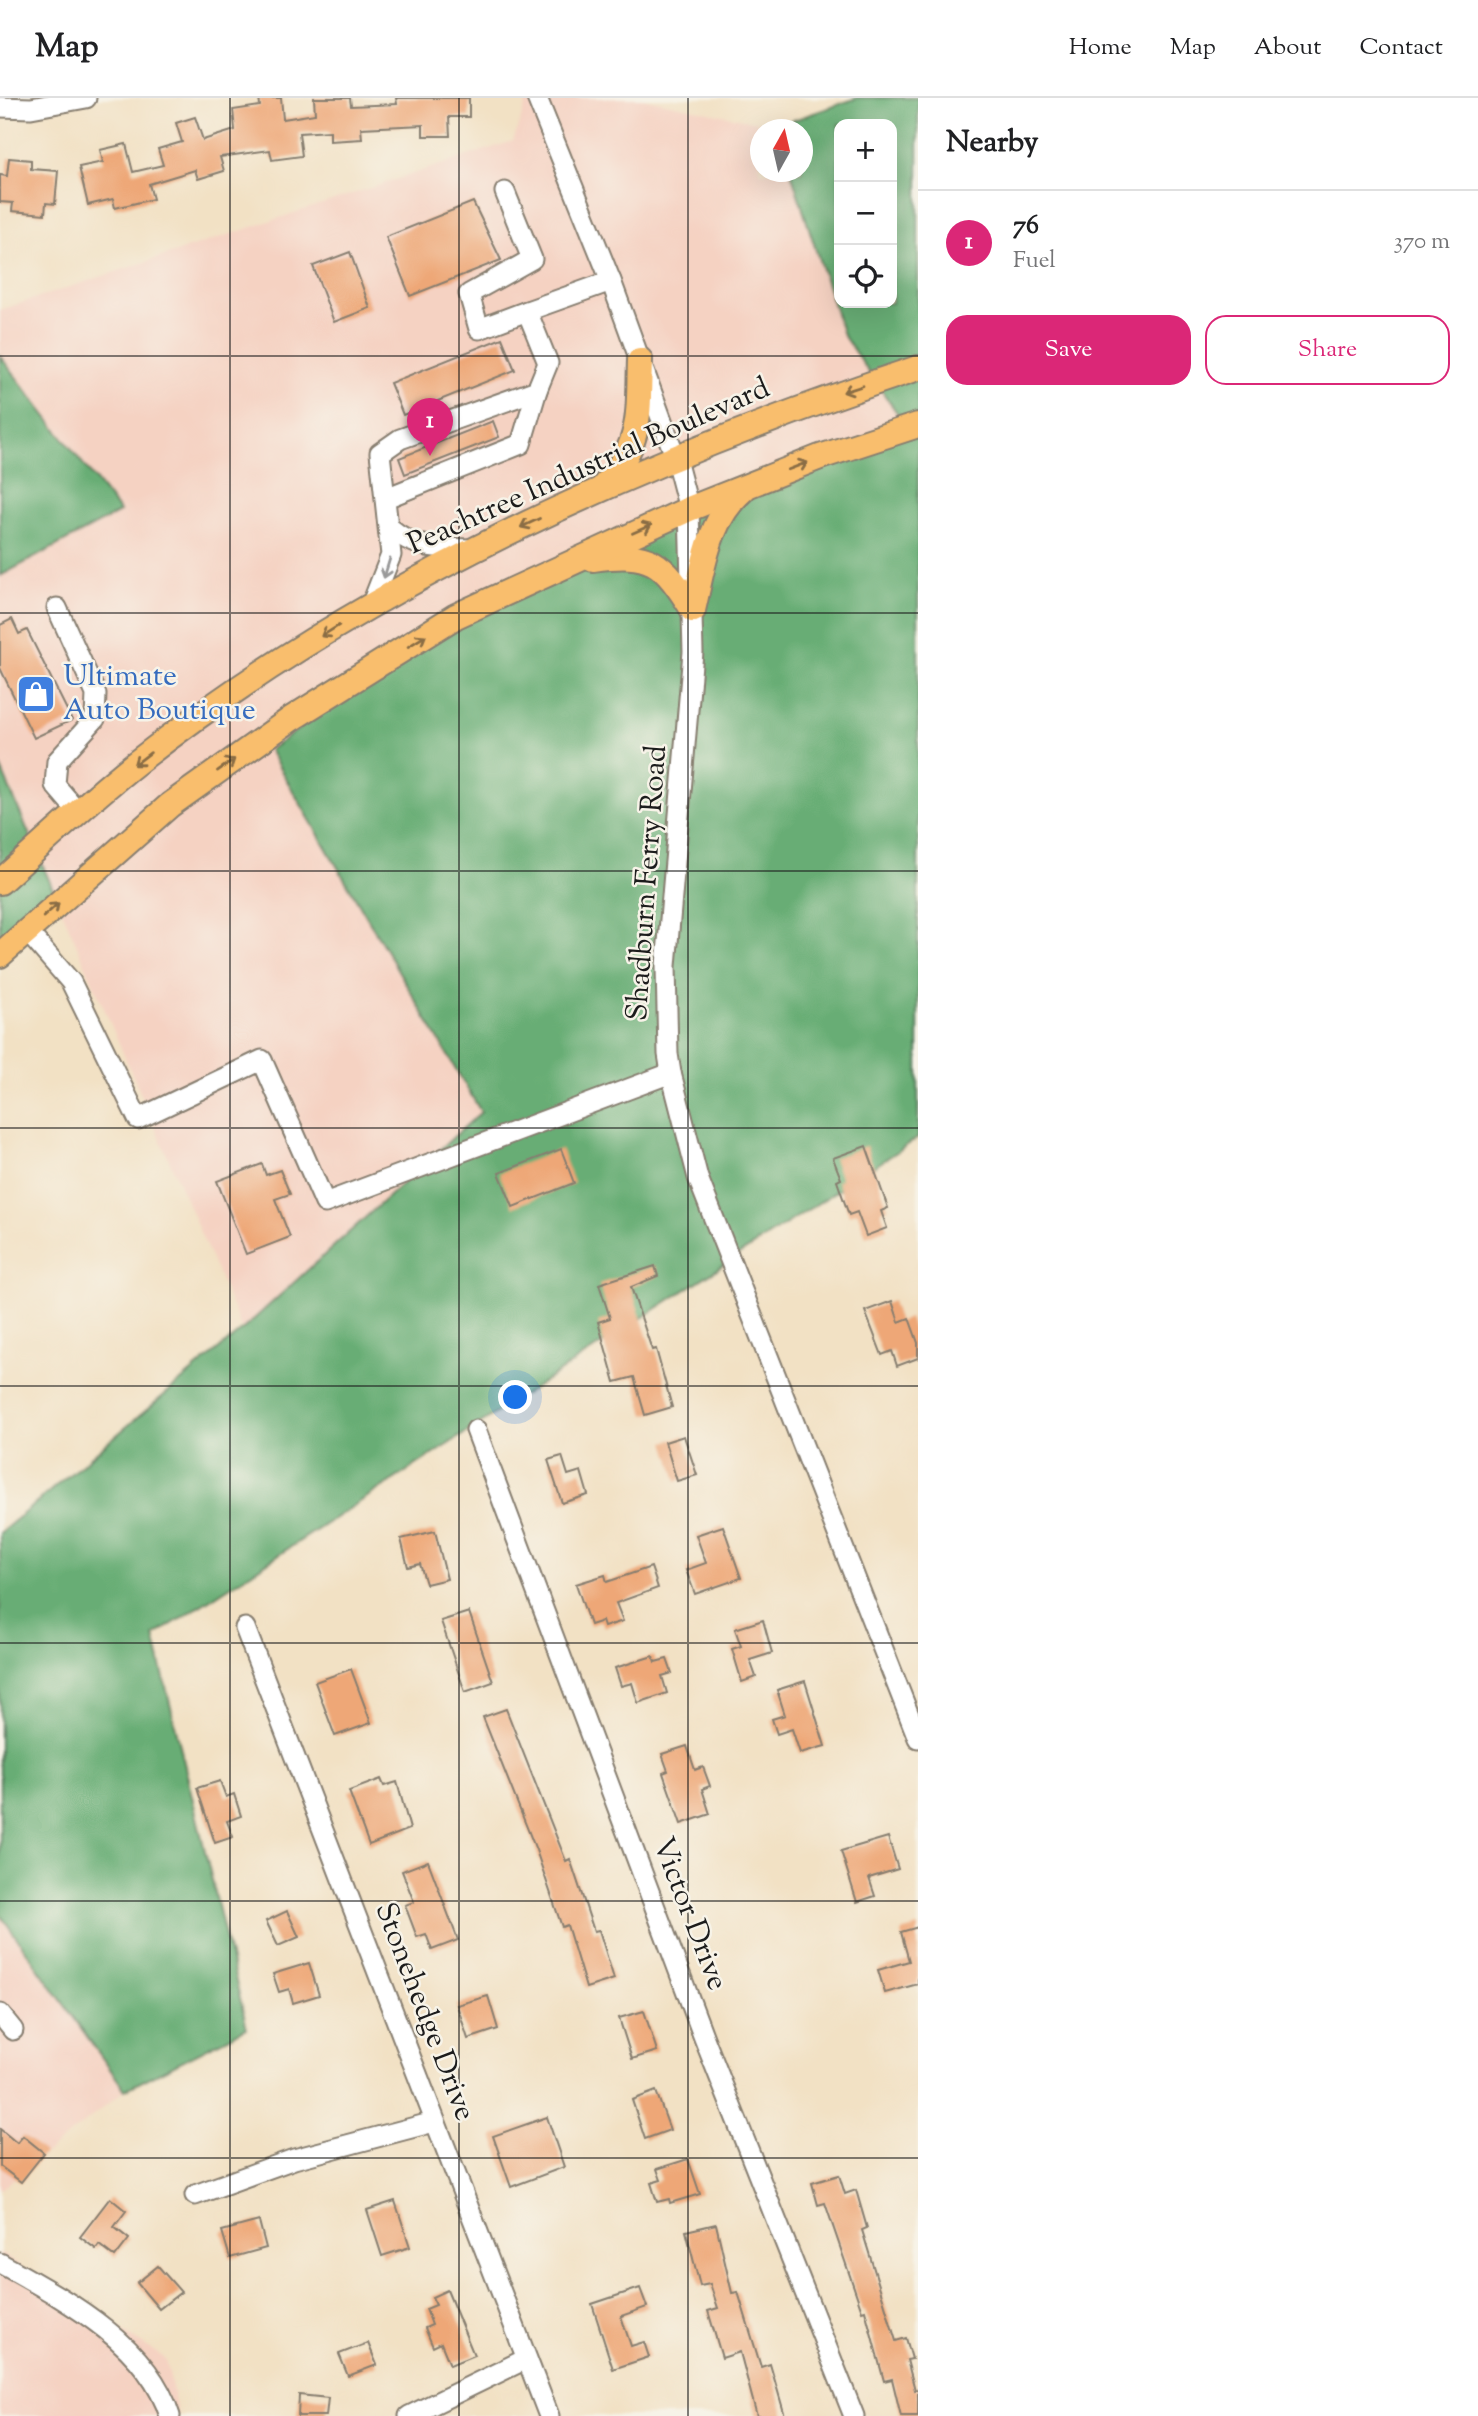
<!DOCTYPE html>
<meta charset="utf-8">
<style>
body{margin:0;font-family:"Sorts Mill Goudy",serif;background:#f6f6f6;color:#202124}
.controls{position:absolute;right:21px;top:21px;display:grid;overflow:hidden;border-radius:14px;box-shadow:0 7px 28px #0002}
.controls button{width:63px;height:63px;display:grid;place-items:center;padding:0;border:0;border-bottom:2px solid #e0e0e0;background:#fff;color:#202124;font:35px sans-serif}
.compass{position:absolute;left:750px;top:21px;width:63px;height:63px;border-radius:50%;background:#fff;box-shadow:0 7px 28px #0002;rotate:8deg}
.you{position:absolute;left:516px;top:1300px;width:24px;height:24px;margin:-18px;border:5px solid #fff;border-radius:50%;background:#1a73e8;box-shadow:0 0 0 10px #1a73e833}
.badge{display:grid;place-items:center;width:46px;height:46px;border-radius:50%;background:#db2777;color:#fff;font-size:23px;font-weight:700}
.pin{position:absolute;translate:-50% -58px;filter:drop-shadow(0 2px 4px #0008)}
.pin::after{content:'';position:absolute;top:37px;width:24px;height:21px;background:inherit;clip-path:polygon(0 0,100% 0,50% 100%)}
.list{margin:0;padding:0;list-style:none}
h2{display:flex;justify-content:space-between;align-items:center;height:91px;margin:0;padding:0 28px;font-size:30px}
h2 small{font-size:23px;font-weight:400;color:#757577}
.list li{display:grid;grid-template-columns:46px 1fr auto;gap:21px;align-items:center;box-sizing:border-box;height:105px;padding:0 28px;border-top:2px solid #e0e0e0}
.list b{display:block;font-size:26px;white-space:nowrap}
.list p{margin:0;font-size:23px;white-space:nowrap;color:#757577}
.list em{font-size:23px;font-style:normal;color:#757577}
.actions{display:flex;gap:14px;padding:21px 28px}
.actions a{flex:1;padding:16px 0;border:2px solid #db2777;border-radius:21px;text-align:center;font-size:24px;color:#db2777}
.actions .main{background:#db2777;color:#fff}
.icon{flex:none;width:38px;height:38px;fill:none;stroke:currentColor;stroke-width:2;stroke-linecap:round;stroke-linejoin:round}
.map{position:relative;flex:none;width:918px;height:2318px;overflow:hidden}
header{display:flex;align-items:center;gap:42px;box-sizing:border-box;height:98px;padding:0 35px;background:#fff;border-bottom:2px solid #e0e0e0}
header strong{font-size:33px}
nav{display:flex;gap:38px;margin-inline-start:auto;font-size:24px}
main{display:flex}
aside{flex:1;background:#fff}
.map>svg:first-child{display:block}
.built{fill:#f5d2c2}
.forest{fill:#67ad74;stroke:#426448;stroke-width:2;fill-rule:evenodd}
.building{fill:#eea777}
.lines{fill:none;stroke-linecap:round;stroke-linejoin:round}
.minor-casing{stroke:#877e70;stroke-width:23}
.major-casing{stroke:#877e70;stroke-width:28}
.minor{stroke:#fff;stroke-width:19}
.major{stroke:#f9be6d;stroke-width:24}
.oneway{stroke:#8a6d44}
.oneway2{stroke:#999}
.grid{fill:none;stroke:#1c1c1c;stroke-width:2;stroke-opacity:0.55}
.labels{text-anchor:middle;dominant-baseline:central;stroke-width:5;stroke-linejoin:round;paint-order:stroke}
.street-label{font-size:30px;fill:#1c1c1c;stroke:#f7f3e8}
.shop-label{font-size:30px;fill:#366cbe;stroke:#f7f3e8;text-anchor:start}
</style>
<header>
<strong>Map</strong>
<nav><a>Home</a><a>Map</a><a>About</a><a>Contact</a></nav>
</header>
<main>
<div class="map">
<svg width="918" height="2318" viewBox="0 0 918 2318">
<rect width="100%" height="100%" fill="#f7f3e8"/>
<filter id="ink" filterUnits="userSpaceOnUse"><feTurbulence type="fractalNoise" baseFrequency=".0143" numOctaves="2"/><feDisplacementMap in="SourceGraphic" scale="14" xChannelSelector="R" yChannelSelector="G"/><feConvolveMatrix kernelMatrix="1 2 1 2 8 2 1 2 1" color-interpolation-filters="sRGB"/></filter>
<filter id="wash" filterUnits="userSpaceOnUse"><feTurbulence type="fractalNoise" baseFrequency=".00686" numOctaves="4" result="noise"/><feDisplacementMap in="SourceGraphic" scale="28" xChannelSelector="R" yChannelSelector="G"/><feGaussianBlur stdDeviation="1.57" result="paint"/><feColorMatrix in="noise" values="0 0 0 0 0 0 0 0 0 0 0 0 0 0 0 0 0 1.4 0 .05"/><feComposite in="paint" operator="in"/></filter>
<g filter="url(#wash)">
<rect width="100%" height="100%" fill="#f2e1c4"/>
<!-- built -->
<g class="built">
<polygon points="528,0 641,0 776,28 777,31 760,32 760,74 791,74 843,237 909,332 485,500 269,652 481,1013 242,1232 0,668 0,478 120,413 0,258 0,212 513,43"/>
<polygon points="0,1816 125,1992 0,2092"/>
<polygon points="0,2155 166,2261 178,2318 0,2318"/>
</g>
<!-- forest -->
<g class="forest">
<path d="M857,0H918V1040L154,1538L247,1930L125,1992L0,1816V1435L243,1231L481,1014L269,652L485,500L909,332L843,237L791,74H802V32L777,31L776,28ZM839,26H892V205H839Z"/>
<polygon points="0,258 120,414 0,478"/>
<polygon points="0,668 58,803 0,856"/>
</g>
<g id="blocks">
<!-- building -->
<g class="building">
<polygon points="259,0 281,0 283,21 315,16 314,0 350,0 351,8 397,6 396,0 469,0 469,19 449,19 450,38 423,38 423,27 361,30 362,41 330,43 330,33 299,35 302,58 272,62 270,52 220,59 224,73 198,81 195,72 149,86 153,101 115,110 113,101 88,107 79,69 103,64 100,52 126,46 133,74 163,67 158,51 182,44 176,25 195,19 203,42 235,32 233,12 260,8"/>
<polygon points="9,60 31,62 31,71 58,73 55,106 46,105 45,116 12,113 13,105 0,104 0,77 7,78"/>
<polygon points="473,104 501,162 410,198 386,139"/>
<polygon points="350,154 370,210 334,224 313,168"/>
<polygon points="502,240 515,272 403,317 390,285"/>
<polygon points="493,323 499,339 405,376 399,360"/>
<polygon points="12,521 19,536 27,532 72,622 34,640 0,570 0,527"/>
<polygon points="866,1048 888,1110 881,1113 887,1130 866,1138 857,1114 849,1117 837,1083 841,1081 833,1060"/>
<polygon points="561,1051 574,1085 513,1109 499,1075"/>
<polygon points="262,1066 266,1077 280,1072 290,1096 275,1101 290,1139 246,1156 217,1083"/>
<polygon points="655,1168 658,1178 631,1189 652,1252 656,1251 672,1309 645,1317 634,1279 615,1284 598,1224 610,1220 599,1186"/>
<polygon points="892,1203 899,1224 909,1220 918,1245 918,1260 897,1268 892,1253 882,1257 865,1213"/>
<polygon points="684,1338 697,1377 677,1383 665,1344"/>
<polygon points="562,1358 568,1377 581,1373 588,1397 562,1405 548,1362"/>
<polygon points="723,1428 741,1480 695,1496 686,1472 706,1465 696,1437"/>
<polygon points="435,1433 447,1481 426,1486 420,1466 408,1469 401,1441"/>
<polygon points="651,1469 658,1490 616,1505 623,1523 604,1529 602,1523 590,1527 576,1486 605,1477 607,1484"/>
<polygon points="469,1514 493,1584 465,1594 441,1523"/>
<polygon points="763,1522 772,1555 750,1562 756,1579 742,1584 732,1551 741,1548 735,1531"/>
<polygon points="653,1558 655,1564 667,1561 672,1575 662,1578 667,1595 638,1605 632,1585 621,1588 615,1570"/>
<polygon points="351,1571 371,1625 335,1638 315,1584"/>
<polygon points="805,1583 825,1648 800,1655 792,1631 777,1636 772,1621 785,1617 777,1592"/>
<polygon points="506,1611 566,1763 570,1761 594,1833 599,1832 614,1881 586,1890 567,1827 562,1829 536,1752 483,1619"/>
<polygon points="687,1648 695,1672 703,1669 710,1688 702,1691 710,1716 681,1726 663,1675 668,1673 662,1656"/>
<polygon points="381,1681 384,1688 397,1684 410,1731 369,1747 349,1693"/>
<polygon points="220,1683 226,1699 234,1696 241,1718 227,1723 233,1739 215,1745 197,1690"/>
<polygon points="888,1739 898,1771 869,1780 875,1798 857,1804 841,1753"/>
<polygon points="428,1763 458,1842 432,1852 426,1836 417,1839 405,1807 414,1804 402,1773"/>
<polygon points="287,1813 299,1839 278,1848 266,1823"/>
<polygon points="918,1829 918,1886 885,1895 878,1872 909,1863 901,1834"/>
<polygon points="309,1865 319,1897 293,1905 289,1891 279,1894 273,1876"/>
<polygon points="488,1898 498,1931 468,1941 457,1907"/>
<polygon points="644,1913 657,1953 632,1961 619,1920"/>
<polygon points="656,1993 670,2032 645,2041 632,2002"/>
<polygon points="547,2019 564,2069 511,2089 493,2038"/>
<polygon points="0,2031 17,2045 23,2038 44,2055 21,2084 0,2068"/>
<polygon points="688,2061 700,2096 670,2105 669,2101 657,2104 651,2085 661,2082 657,2071"/>
<polygon points="839,2077 845,2096 856,2092 867,2130 862,2132 896,2243 906,2240 912,2261 907,2262 915,2292 918,2291 918,2318 901,2318 892,2281 884,2283 865,2212 862,2213 825,2105 818,2107 812,2085"/>
<polygon points="110,2100 126,2113 114,2129 129,2141 115,2159 99,2147 96,2151 80,2139"/>
<polygon points="395,2103 410,2149 382,2158 367,2112"/>
<polygon points="259,2123 266,2150 230,2160 222,2133"/>
<polygon points="716,2126 732,2195 738,2194 761,2269 770,2266 785,2318 757,2318 740,2254 722,2260 708,2213 718,2210 710,2186 700,2188 686,2133"/>
<polygon points="158,2168 181,2194 159,2211 137,2185"/>
<polygon points="640,2190 647,2209 621,2218 631,2248 644,2244 649,2259 613,2271 592,2206"/>
<polygon points="447,2192 474,2257 450,2267 441,2245 433,2249 425,2230 432,2227 426,2211 436,2207 432,2199"/>
<polygon points="368,2245 377,2267 348,2278 339,2256"/>
<polygon points="299,2297 328,2300 326,2318 298,2318"/>
</g>
</g>
</g>
<g filter="url(#ink)">
<use href="#blocks" fill-opacity="0" stroke="#877e70" stroke-width="2"/>
<g class="lines">
<!-- minor casing -->
<g class="minor-casing">
<g id="minor">
<polyline points="537,0 611,183 675,358 689,411 693,554 666,868 668,956 671,975 698,1080 918,1640"/>
<polyline points="0,9 31,10 86,0"/>
<polyline points="505,94 532,161 469,196 479,231 527,213"/>
<polyline points="386,400 521,346 537,292"/>
<path d="M390,430C416,452 440,450 473,451"/>
<polyline points="371,508 391,457 380,355 400,341 537,292 548,265 527,213 611,183"/>
<polyline points="57,510 96,596 95,621 57,663 55,687 79,715"/>
<polyline points="27,833 71,884 138,1021 262,962 325,1105 671,975"/>
<polyline points="476,1332 704,1940 854,2318"/>
<polyline points="245,1530 549,2318"/>
<polyline points="0,1916 13,1932"/>
<polyline points="195,2097 294,2061 434,2024"/>
<path d="M0,2165C64,2201 147,2244 170,2318"/>
<polyline points="409,2318 526,2261"/>
</g>
</g>
<!-- major casing -->
<g class="major-casing">
<g id="major">
<path d="M604,388C643,344 638,318 640,262"/>
<path d="M593,461C652,453 662,463 693,512"/>
<path d="M693,512C703,470 708,422 743,392"/>
<path d="M0,784C45,744 89,702 136,665C368,483 641,362 918,270"/>
<polyline points="0,857 170,707 291,621 456,518 689,411 820,359 918,327"/>
</g>
</g>
<!-- minor -->
<use href="#minor" class="minor"/>
<!-- major -->
<use href="#major" class="major"/>
</g>
<!-- one-way arrows -->
<defs><path id="oneway-shaft" d="M-6 0H5M1.5-3L5.5 0L1.5 3" fill="none" stroke-width="1.6" stroke-linecap="round" stroke-linejoin="round" transform="scale(1.75)"/></defs>
<g class="oneway">
<use href="#oneway-shaft" transform="translate(853 291) rotate(162)"/>
<use href="#oneway-shaft" transform="translate(798 368) rotate(-21)"/>
<use href="#oneway-shaft" transform="translate(530 425) rotate(155)"/>
<use href="#oneway-shaft" transform="translate(642 431) rotate(-24)"/>
<use href="#oneway-shaft" transform="translate(330 533) rotate(148)"/>
<use href="#oneway-shaft" transform="translate(417 543) rotate(-32)"/>
<use href="#oneway-shaft" transform="translate(142 661) rotate(143)"/>
<use href="#oneway-shaft" transform="translate(226 667) rotate(-35)"/>
<use href="#oneway-shaft" transform="translate(51 812) rotate(-42)"/>
</g>
<use class="oneway2" href="#oneway-shaft" transform="translate(387 470) rotate(107)"/>
</g>
<!-- grid -->
<path class="grid" d="M230,0V2318M459,0V2318M688,0V2318M0,258H918M0,515H918M0,773H918M0,1030H918M0,1288H918M0,1545H918M0,1803H918M0,2060H918"/>
<!-- icons -->
<defs>
<g id="shop-square" transform="scale(2.0125)"><rect x="-9" y="-9" width="18" height="18" rx="4" fill="#3f7fe0" stroke="#f7f3e8"/><path d="M-5-2.5h2.3a2.7 3.5 0 0 1 5.4 0H5L5.5 6h-11ZM-1.5-2.5h3a1.5 2.3 0 0 0-3 0Z" fill="#fff"/></g>
</defs>
<g fill-rule="evenodd">
<use href="#shop-square" x="36" y="596"/>
</g>
<g class="labels">
<!-- street labels -->
<g class="street-label">
<text transform="translate(589 369) rotate(-24)">Peachtree Industrial Boulevard</text>
<text transform="translate(648 785) rotate(-86)">Shadburn Ferry Road</text>
<text transform="translate(689 1816) rotate(69)">Victor Drive</text>
<text transform="translate(424 1914) rotate(69)">Stonehedge Drive</text>
</g>
<!-- shop labels -->
<g class="shop-label">
<text x="63" y="579">Ultimate<tspan x="63" dy="34">Auto Boutique</tspan></text>
</g>
</g>
</svg>
<div class="controls">
<button>+</button>
<button>−</button>
<button><svg class="icon" aria-label="locate" viewBox="0 0 24 24"><circle cx="12" cy="12" r="6"/><path d="M12 2v4M12 18v4M2 12h4M18 12h4"/></svg></button>
</div>
<svg class="compass" viewBox="-18 -18 36 36"><path d="M0-13l5 13h-10z" fill="#e53935"/><path d="M0 13l5-13h-10z" fill="#757577"/></svg>
<div class="you"></div>
<div class="pin badge" style="left:430px;top:358px">1</div>
</div>
<aside>
<h2>Nearby<small></small></h2>
<ul class="list">
<li><span class="badge">1</span><div><b>76</b><p>Fuel</p></div><em>370 m</em></li>
</ul>
<div class="actions"><a class="main">Save</a><a>Share</a></div>
</aside>
</main>
